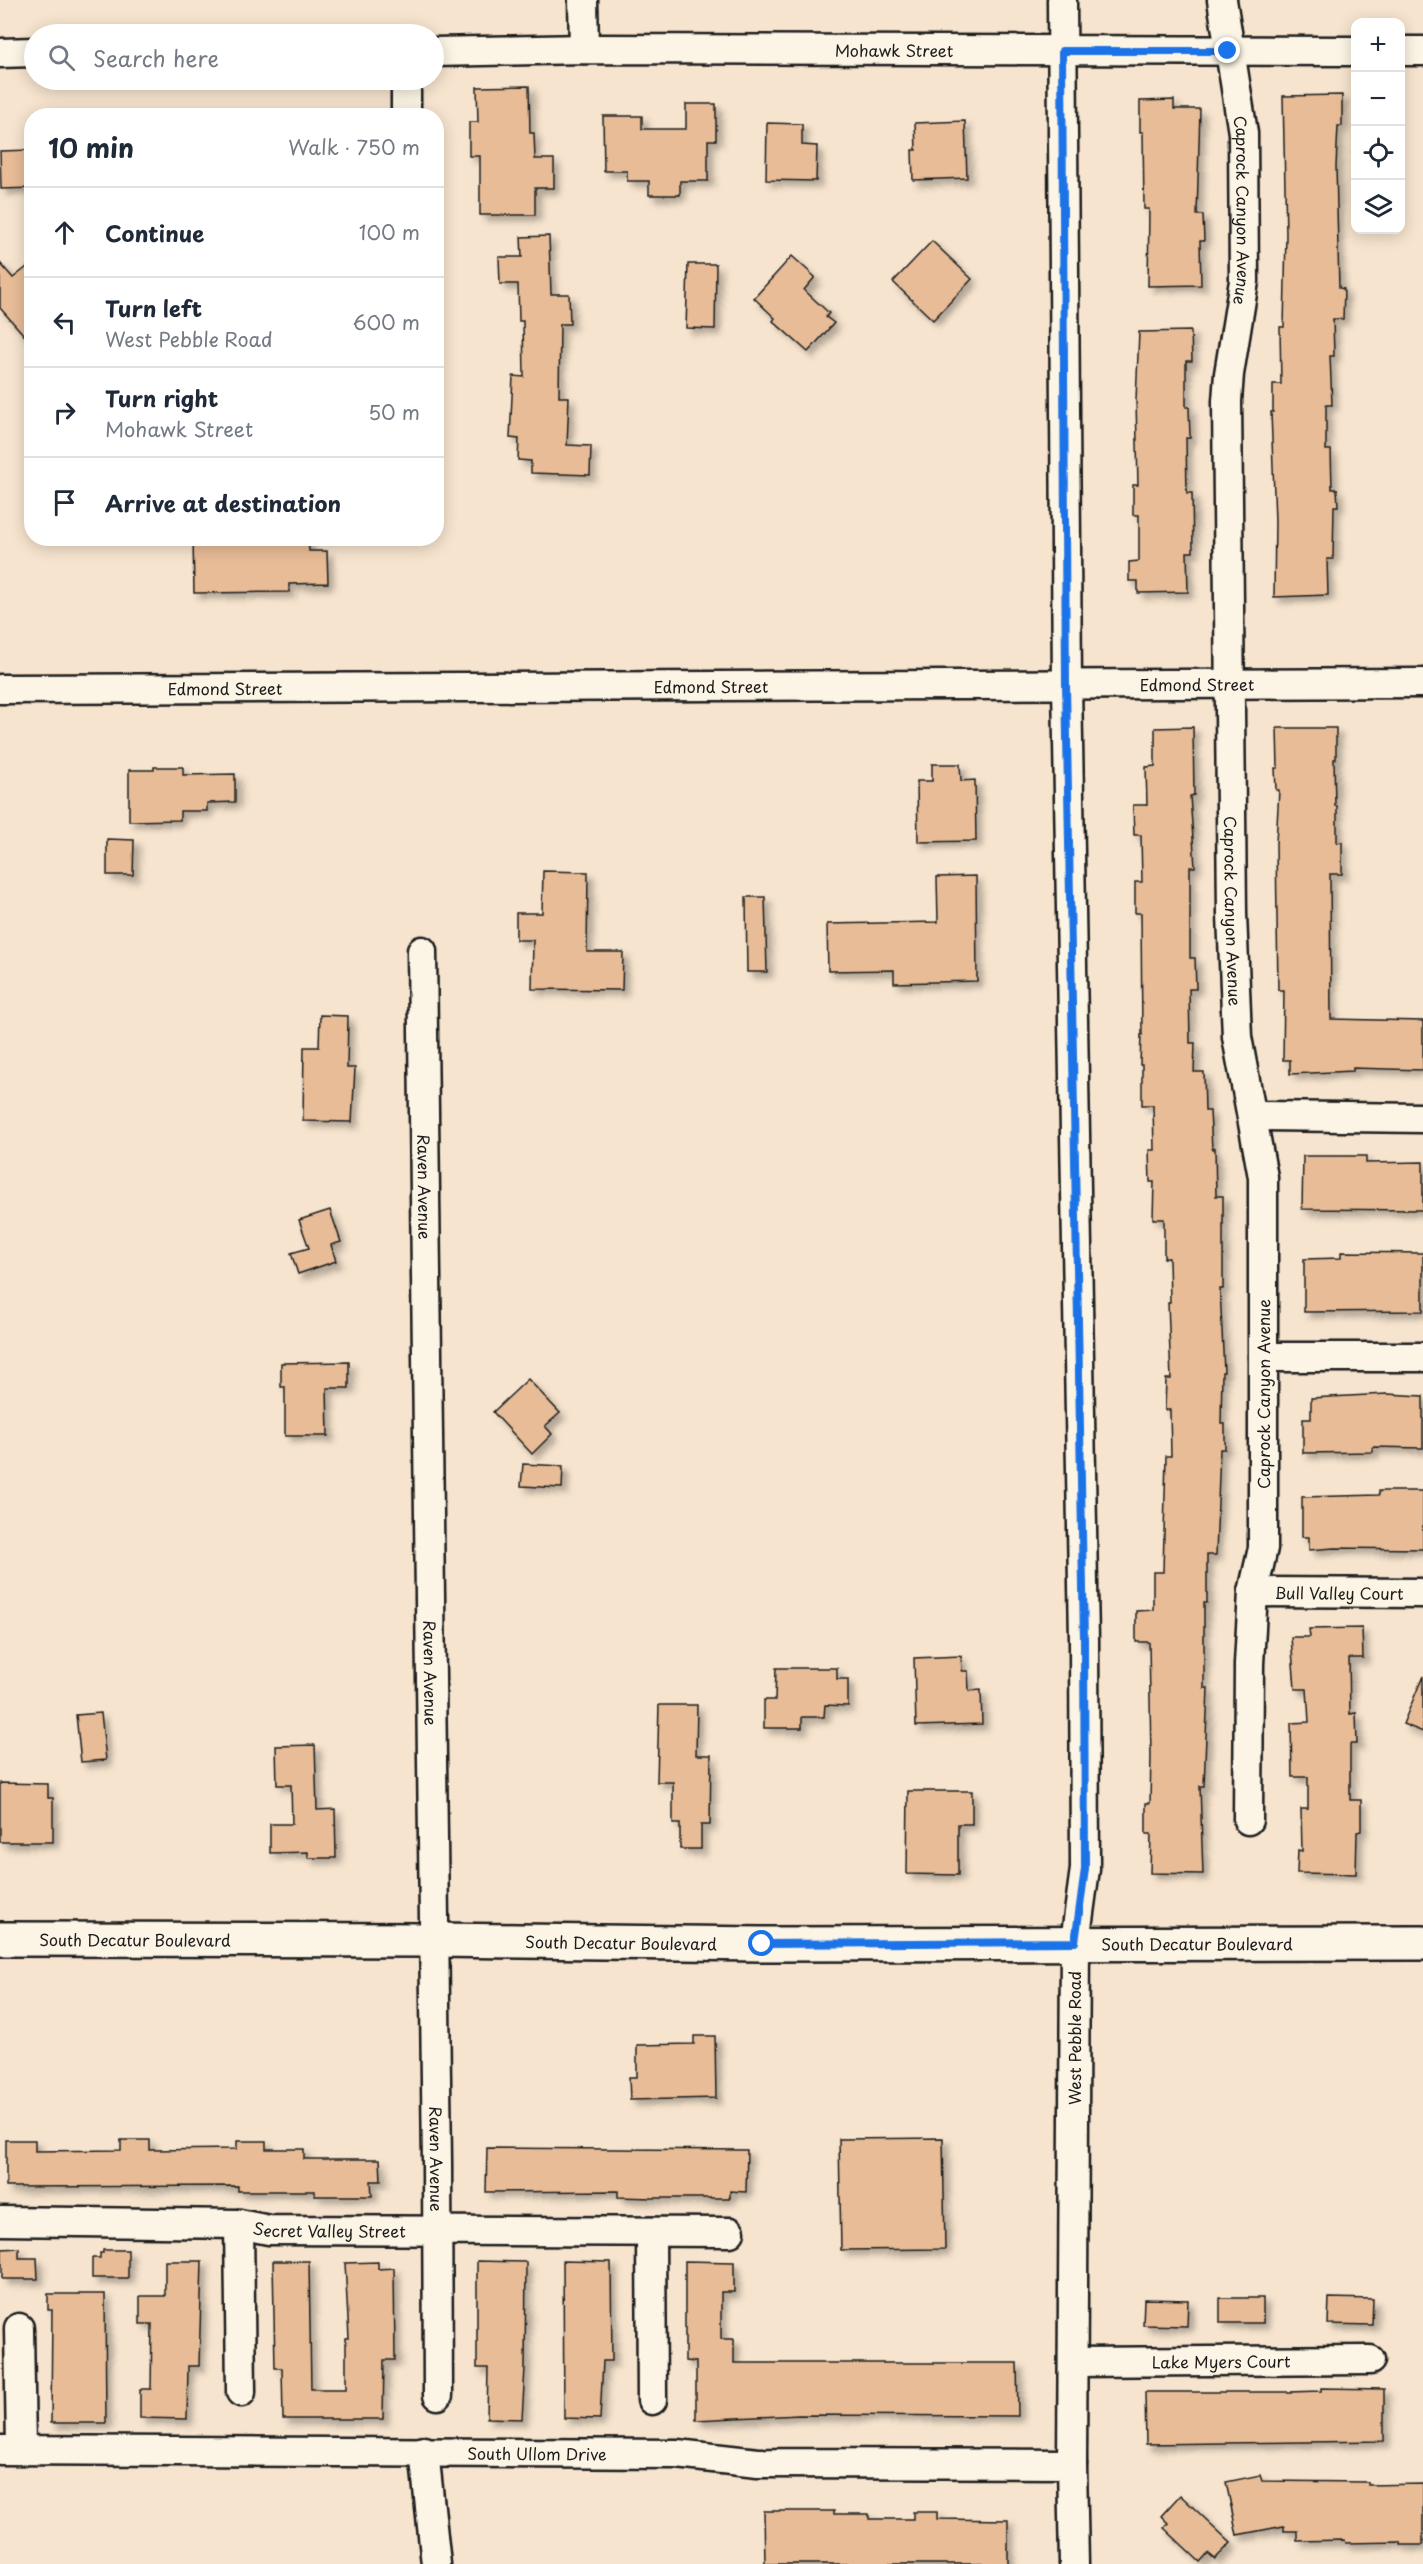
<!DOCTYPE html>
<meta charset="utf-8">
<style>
body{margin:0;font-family:"Playpen Sans",sans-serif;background:#f6f6f7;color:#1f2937}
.controls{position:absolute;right:18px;top:18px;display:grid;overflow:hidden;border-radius:12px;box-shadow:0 3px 15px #0003}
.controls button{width:54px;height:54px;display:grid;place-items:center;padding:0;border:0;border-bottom:2px solid #e0e1e3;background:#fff;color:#1f2937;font:30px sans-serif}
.stop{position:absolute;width:18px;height:18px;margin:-14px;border:4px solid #1a73e8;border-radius:50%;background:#fff}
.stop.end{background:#1a73e8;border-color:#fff;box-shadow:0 2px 6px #0008}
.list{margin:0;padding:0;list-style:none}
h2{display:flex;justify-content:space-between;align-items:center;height:78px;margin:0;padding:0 24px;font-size:26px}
h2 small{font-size:20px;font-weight:400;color:#747a83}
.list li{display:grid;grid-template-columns:39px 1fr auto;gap:18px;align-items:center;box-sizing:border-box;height:90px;padding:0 24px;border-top:2px solid #e0e1e3}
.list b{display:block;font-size:22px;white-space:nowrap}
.list p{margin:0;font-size:20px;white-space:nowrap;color:#747a83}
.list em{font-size:20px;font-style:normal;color:#747a83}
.icon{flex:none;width:33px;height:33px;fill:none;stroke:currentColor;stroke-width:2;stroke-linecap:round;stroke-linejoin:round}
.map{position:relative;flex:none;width:1423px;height:2564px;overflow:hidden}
.search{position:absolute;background:#fff;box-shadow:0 3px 15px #0003;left:24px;top:24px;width:420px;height:66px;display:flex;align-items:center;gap:15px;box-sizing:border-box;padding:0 21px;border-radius:33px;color:#747a83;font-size:22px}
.panel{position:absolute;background:#fff;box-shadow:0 3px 15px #0003;left:24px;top:108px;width:420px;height:438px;border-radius:24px}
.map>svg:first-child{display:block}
.building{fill:#e7bc97;stroke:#1c1c1c;stroke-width:1.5;filter:url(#shadow)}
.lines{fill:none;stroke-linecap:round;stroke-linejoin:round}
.minor-casing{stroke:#1c1c1c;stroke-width:33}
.major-casing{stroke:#1c1c1c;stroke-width:38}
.minor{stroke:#fcf5e5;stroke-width:28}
.major{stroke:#fcf5e5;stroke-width:33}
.route{stroke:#1a73e8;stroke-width:8}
.labels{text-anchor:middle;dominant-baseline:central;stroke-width:4.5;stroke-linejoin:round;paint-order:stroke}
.street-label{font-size:16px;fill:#1c1c1c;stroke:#fcf5e5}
</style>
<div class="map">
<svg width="1423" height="2564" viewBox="0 0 1423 2564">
<defs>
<filter id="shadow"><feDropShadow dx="5.5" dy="5.5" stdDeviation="3" flood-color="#0004"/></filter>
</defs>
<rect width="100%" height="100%" fill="#f6e4ce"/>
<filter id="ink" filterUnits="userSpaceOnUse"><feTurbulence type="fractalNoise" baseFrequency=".0167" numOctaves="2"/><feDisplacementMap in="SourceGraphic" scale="12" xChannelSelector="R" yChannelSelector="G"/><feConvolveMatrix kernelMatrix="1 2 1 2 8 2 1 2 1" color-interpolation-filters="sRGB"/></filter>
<g filter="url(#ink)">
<!-- building -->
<g class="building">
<polygon points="529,86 530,133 534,133 535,159 554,159 554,188 535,188 535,215 480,215 480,156 469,156 469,122 478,122 477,87"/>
<polygon points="1342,95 1342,126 1338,126 1336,166 1339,288 1344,289 1343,319 1333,319 1334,356 1330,356 1332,405 1326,405 1326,450 1331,450 1332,489 1337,489 1338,506 1334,506 1333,559 1327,559 1328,595 1274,597 1275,521 1271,412 1273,412 1273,384 1281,384 1280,327 1284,327 1286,234 1283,96"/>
<polygon points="1174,100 1174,109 1200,109 1197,215 1203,215 1204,241 1200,241 1201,285 1148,286 1149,209 1144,209 1143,132 1140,132 1140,101"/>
<polygon points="686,104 716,104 716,140 708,140 708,181 680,181 680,195 649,195 649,181 627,181 627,171 604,171 603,116 642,116 642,129 686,129"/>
<polygon points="965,121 967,178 913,180 912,150 916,150 915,123"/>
<polygon points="767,123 802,124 802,145 817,146 816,181 766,180"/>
<polygon points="32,150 32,188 1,189 0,151"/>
<polygon points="549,236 551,294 569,294 570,324 560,324 559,397 569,397 567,445 591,446 590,475 531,473 531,461 518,460 519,439 510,438 513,376 524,377 523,321 519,321 518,284 500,284 499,257 522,257 521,237"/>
<polygon points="932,241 972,279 933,320 893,282"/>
<polygon points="792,256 815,277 804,290 829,313 826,317 834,323 808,352 773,321 775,318 754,298"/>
<polygon points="0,263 13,278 32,263 32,344 0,308"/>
<polygon points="688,264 716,264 715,329 686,328"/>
<polygon points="1191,331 1192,361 1186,361 1186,407 1189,407 1190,438 1186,438 1187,493 1192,493 1193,552 1187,552 1188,592 1138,593 1138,581 1129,581 1129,562 1139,561 1139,515 1133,515 1133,485 1138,485 1136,400 1139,332"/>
<polygon points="193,538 308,538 309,551 327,551 328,583 289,584 289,592 194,593"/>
<polygon points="1193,727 1194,795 1190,796 1195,867 1190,867 1190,958 1195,958 1196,989 1189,989 1190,1043 1195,1043 1194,1072 1204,1072 1205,1111 1210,1111 1212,1149 1215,1148 1216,1196 1223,1196 1223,1289 1220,1289 1224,1372 1222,1372 1221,1424 1225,1424 1225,1449 1220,1449 1216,1555 1207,1555 1207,1603 1204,1603 1204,1688 1208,1688 1204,1786 1200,1786 1203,1874 1150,1873 1151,1834 1146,1834 1146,1803 1150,1803 1151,1756 1149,1642 1136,1642 1136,1611 1153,1610 1153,1572 1163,1572 1166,1456 1171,1456 1170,1410 1165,1410 1166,1379 1171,1379 1168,1303 1170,1303 1169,1258 1164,1258 1164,1219 1153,1219 1154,1182 1150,1182 1149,1150 1154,1150 1153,1105 1142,1105 1142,1065 1140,1065 1141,1035 1142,1035 1141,913 1135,913 1135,882 1142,882 1141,835 1134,835 1133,805 1147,805 1146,767 1155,766 1155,728"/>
<polygon points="1277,728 1336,728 1336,759 1334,759 1335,806 1337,806 1337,843 1342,842 1342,874 1330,874 1331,1019 1423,1021 1423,1070 1353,1068 1353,1071 1290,1074 1290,1060 1283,1060 1284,990 1278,990 1276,843 1279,790 1276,790 1275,768 1278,768"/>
<polygon points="932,764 960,764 961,781 975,780 976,841 918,842 917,781 932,781"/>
<polygon points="154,767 183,767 183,775 235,774 235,802 207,803 207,811 180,811 180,820 129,821 129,770 154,770"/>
<polygon points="107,839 134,840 133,875 107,875"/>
<polygon points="543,871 588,872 587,952 623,952 622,990 532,989 533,940 516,940 516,913 542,913"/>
<polygon points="976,876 977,981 894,983 894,970 828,971 827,924 938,922 937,877"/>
<polygon points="746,897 765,897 767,972 747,972"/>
<polygon points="320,1015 348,1016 347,1068 355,1068 352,1122 303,1121 304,1047 319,1047"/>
<polygon points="1303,1156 1366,1156 1366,1163 1423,1162 1423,1210 1302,1209"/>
<polygon points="330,1210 341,1242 331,1245 336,1261 298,1274 291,1253 309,1248 299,1220"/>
<polygon points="1341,1252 1423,1253 1423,1311 1304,1312 1304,1259 1341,1258"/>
<polygon points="349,1362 349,1388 327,1388 328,1436 285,1436 285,1387 281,1387 281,1363"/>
<polygon points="528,1379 560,1413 545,1426 552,1434 532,1454 493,1412"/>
<polygon points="1387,1394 1423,1396 1423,1448 1373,1447 1373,1452 1303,1453 1303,1419 1311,1419 1311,1398"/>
<polygon points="523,1464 563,1466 562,1488 521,1486"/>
<polygon points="1379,1491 1423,1491 1423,1549 1334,1548 1309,1550 1309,1537 1302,1537 1302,1497 1379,1495"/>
<polygon points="1362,1628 1363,1658 1349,1658 1350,1714 1356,1713 1357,1744 1350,1744 1350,1800 1361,1800 1361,1831 1357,1832 1356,1874 1297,1873 1298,1850 1302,1851 1301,1809 1308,1809 1308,1777 1292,1777 1291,1723 1309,1722 1307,1689 1295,1689 1291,1637 1310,1637 1309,1629"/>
<polygon points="961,1656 962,1671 968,1671 969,1691 981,1690 982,1724 916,1726 914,1658"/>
<polygon points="776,1668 837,1668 837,1679 848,1679 848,1706 825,1705 824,1717 802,1717 802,1728 764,1728 764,1700 775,1700"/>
<polygon points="1423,1676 1423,1732 1403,1724"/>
<polygon points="659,1705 697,1705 696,1755 711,1755 710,1825 701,1825 701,1849 680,1849 680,1824 673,1824 673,1782 657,1782"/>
<polygon points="101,1713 106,1760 81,1762 76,1715"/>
<polygon points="315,1745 317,1810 335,1809 336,1858 308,1858 308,1852 270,1853 270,1824 292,1824 291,1785 277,1785 276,1746"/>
<polygon points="0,1783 48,1784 48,1798 53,1798 53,1842 0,1842"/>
<polygon points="908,1791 972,1791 972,1824 958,1824 958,1875 907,1874"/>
<polygon points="694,2036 715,2036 716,2098 630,2100 629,2077 637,2077 637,2045 694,2044"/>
<polygon points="943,2138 945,2249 841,2250 839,2139"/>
<polygon points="6,2140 35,2140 35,2151 121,2150 121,2140 150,2140 150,2150 237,2149 237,2141 266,2141 266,2149 304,2149 304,2159 380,2159 381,2181 371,2181 372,2196 315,2196 315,2191 238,2191 238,2186 6,2187"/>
<polygon points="487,2148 747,2150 746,2192 730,2191 730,2198 653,2198 618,2197 618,2191 486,2192"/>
<polygon points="19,2248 19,2258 37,2258 38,2279 2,2279 2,2249"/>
<polygon points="103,2250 128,2250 128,2278 92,2278 92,2258 100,2258 100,2253 103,2253"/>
<polygon points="165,2261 202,2261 199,2366 188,2366 187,2419 140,2418 140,2389 151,2389 152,2324 140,2324 140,2296 165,2296"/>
<polygon points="273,2261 309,2261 311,2389 346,2389 346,2338 349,2338 345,2263 378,2262 378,2269 394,2268 395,2360 384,2360 383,2419 283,2419 282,2368 275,2368"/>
<polygon points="477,2261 526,2262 525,2368 522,2419 487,2418 488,2368 477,2368"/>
<polygon points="563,2261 611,2262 612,2361 603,2361 600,2419 564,2418"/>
<polygon points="685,2261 734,2262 734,2292 721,2292 721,2339 734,2339 734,2363 1017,2363 1018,2416 799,2415 696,2420 696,2362 685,2361"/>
<polygon points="48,2294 105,2294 106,2423 51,2423 52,2310 48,2310"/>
<rect x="1220" y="2298" width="43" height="25"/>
<polygon points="1329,2298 1373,2299 1372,2325 1328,2324"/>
<polygon points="1144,2299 1188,2300 1187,2326 1143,2325"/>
<polygon points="1321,2388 1384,2389 1384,2441 1146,2444 1145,2392 1288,2392 1321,2391"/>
<polygon points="1260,2475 1262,2481 1368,2482 1368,2485 1423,2484 1423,2545 1401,2545 1401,2542 1346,2543 1345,2540 1297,2541 1297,2531 1284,2531 1284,2526 1237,2535 1226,2482"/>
<polygon points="1180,2495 1231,2543 1215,2559 1208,2553 1200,2562 1164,2528 1168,2523 1161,2516"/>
<polygon points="764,2511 834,2511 834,2514 869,2514 869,2519 913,2519 913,2512 937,2512 937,2519 1008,2520 1008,2564 765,2564"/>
</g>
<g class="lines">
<!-- minor casing -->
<g class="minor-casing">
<g id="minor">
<polyline points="583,0 584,49"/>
<polyline points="1062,0 1067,684 1084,1640 1085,1869 1075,1942 1072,2464 1074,2564"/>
<path id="s1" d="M1222,0L1243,133L1244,281L1229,374L1227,401L1232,914L1237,1037L1263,1177V1548L1253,1592L1249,1664L1248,1820"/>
<polyline points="1400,51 1423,51"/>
<path id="s2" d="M434,52L584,49L1356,51"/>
<polyline points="0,53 34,52"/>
<polyline points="406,80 406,116"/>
<path id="s3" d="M0,689L1423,683"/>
<path id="s4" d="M422,951L437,2163L438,2395"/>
<polyline points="1253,1116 1423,1118"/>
<polyline points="1263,1357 1423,1357"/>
<path id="s5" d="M1253,1592L1423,1593"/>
<path id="s6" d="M0,2221L239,2224L269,2230L730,2232"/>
<polyline points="239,2224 241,2392"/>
<polyline points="651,2232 652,2400"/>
<polyline points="19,2328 21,2449"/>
<path id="s7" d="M1073,2362L1370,2360"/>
<path id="s8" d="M0,2450L677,2454L758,2463L1072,2464"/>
<polyline points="424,2451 436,2564"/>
</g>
</g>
<!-- major casing -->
<g class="major-casing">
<g id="major">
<path id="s9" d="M0,1939L433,1940L762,1944L1423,1943"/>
</g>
</g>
<!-- minor -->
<use href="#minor" class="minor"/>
<!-- major -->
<use href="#major" class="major"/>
</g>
</g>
<g class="lines" filter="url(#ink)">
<!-- route -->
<polyline class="route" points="762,1944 1075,1942 1085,1869 1084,1640 1066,684 1062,51 1228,51"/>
</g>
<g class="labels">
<!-- street labels -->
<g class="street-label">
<text stroke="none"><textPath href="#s2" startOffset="460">Mohawk Street</textPath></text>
<text stroke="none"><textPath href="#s1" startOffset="212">Caprock Canyon Avenue</textPath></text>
<text stroke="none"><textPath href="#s3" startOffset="1197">Edmond Street</textPath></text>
<text stroke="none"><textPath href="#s3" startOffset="711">Edmond Street</textPath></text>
<text stroke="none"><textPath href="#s3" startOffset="225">Edmond Street</textPath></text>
<text stroke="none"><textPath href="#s1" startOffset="914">Caprock Canyon Avenue</textPath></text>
<text stroke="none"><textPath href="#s4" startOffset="236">Raven Avenue</textPath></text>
<text transform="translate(1263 1394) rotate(-90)">Caprock Canyon Avenue</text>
<text stroke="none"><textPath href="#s5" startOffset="86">Bull Valley Court</textPath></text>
<text stroke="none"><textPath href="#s4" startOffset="722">Raven Avenue</textPath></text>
<text stroke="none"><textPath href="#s9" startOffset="135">South Decatur Boulevard</textPath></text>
<text stroke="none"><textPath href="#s9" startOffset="621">South Decatur Boulevard</textPath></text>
<text stroke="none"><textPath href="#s9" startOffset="1197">South Decatur Boulevard</textPath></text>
<text transform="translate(1074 2038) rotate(-90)">West Pebble Road</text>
<text stroke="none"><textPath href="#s4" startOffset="1208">Raven Avenue</textPath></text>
<text stroke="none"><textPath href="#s6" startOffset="330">Secret Valley Street</textPath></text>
<text stroke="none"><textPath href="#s7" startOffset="148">Lake Myers Court</textPath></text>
<text stroke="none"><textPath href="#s8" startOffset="537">South Ullom Drive</textPath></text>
</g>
</g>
</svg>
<div class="controls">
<button>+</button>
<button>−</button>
<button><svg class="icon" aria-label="locate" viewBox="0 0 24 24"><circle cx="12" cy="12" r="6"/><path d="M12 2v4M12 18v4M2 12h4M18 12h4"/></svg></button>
<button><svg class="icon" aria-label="layers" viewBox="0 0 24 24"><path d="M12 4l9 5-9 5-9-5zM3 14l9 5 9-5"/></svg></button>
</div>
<div class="stop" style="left:762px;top:1944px"></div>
<div class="stop end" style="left:1228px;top:51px"></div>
<div class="search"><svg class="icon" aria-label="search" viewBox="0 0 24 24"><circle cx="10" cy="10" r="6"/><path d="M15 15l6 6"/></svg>Search here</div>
<section class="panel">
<h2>10 min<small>Walk · 750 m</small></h2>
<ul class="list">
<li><svg class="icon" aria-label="ahead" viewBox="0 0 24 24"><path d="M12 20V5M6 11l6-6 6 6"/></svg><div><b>Continue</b></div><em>100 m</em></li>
<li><svg class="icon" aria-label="left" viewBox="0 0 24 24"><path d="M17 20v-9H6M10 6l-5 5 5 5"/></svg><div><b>Turn left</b><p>West Pebble Road</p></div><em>600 m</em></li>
<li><svg class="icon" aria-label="right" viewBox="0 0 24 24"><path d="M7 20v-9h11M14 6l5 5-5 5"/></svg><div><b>Turn right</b><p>Mohawk Street</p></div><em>50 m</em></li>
<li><svg class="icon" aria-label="arrive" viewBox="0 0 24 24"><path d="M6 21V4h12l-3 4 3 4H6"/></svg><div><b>Arrive at destination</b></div></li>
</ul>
</section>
</div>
